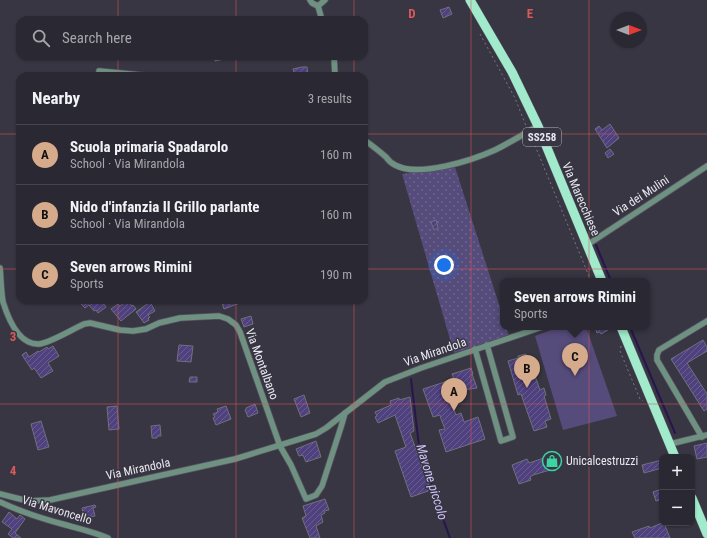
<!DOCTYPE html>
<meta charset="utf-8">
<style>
body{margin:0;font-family:"Roboto Condensed",sans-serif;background:#36343e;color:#f1f3f6}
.controls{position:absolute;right:12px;bottom:12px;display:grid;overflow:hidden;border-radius:8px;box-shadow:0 1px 3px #0004}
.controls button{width:36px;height:36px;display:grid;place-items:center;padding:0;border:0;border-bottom:1px solid #46444d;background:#2a2832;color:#f1f3f6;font:20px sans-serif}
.compass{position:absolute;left:611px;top:12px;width:36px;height:36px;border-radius:50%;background:#2a2832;box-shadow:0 1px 3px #0004;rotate:90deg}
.you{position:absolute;left:444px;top:265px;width:14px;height:14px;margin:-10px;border:3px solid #fff;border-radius:50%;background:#1a73e8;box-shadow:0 0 0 6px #1a73e833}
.badge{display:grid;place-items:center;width:26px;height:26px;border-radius:50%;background:#d6ab8b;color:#111;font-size:13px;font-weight:700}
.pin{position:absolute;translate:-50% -33px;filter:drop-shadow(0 1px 2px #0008)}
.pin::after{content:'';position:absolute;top:21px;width:14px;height:12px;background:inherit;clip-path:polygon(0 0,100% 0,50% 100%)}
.popup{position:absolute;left:500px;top:278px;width:150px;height:52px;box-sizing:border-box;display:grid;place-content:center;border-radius:8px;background:#2a2832;filter:drop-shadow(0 1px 3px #0005);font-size:13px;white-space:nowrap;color:#a5a6ac}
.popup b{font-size:15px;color:#f1f3f6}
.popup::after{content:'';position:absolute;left:50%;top:100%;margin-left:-8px;border:8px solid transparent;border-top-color:#2a2832}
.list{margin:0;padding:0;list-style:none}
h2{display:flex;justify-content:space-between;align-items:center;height:52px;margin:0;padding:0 16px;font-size:17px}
h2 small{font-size:13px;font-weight:400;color:#a5a6ac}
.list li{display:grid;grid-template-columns:26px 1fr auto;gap:12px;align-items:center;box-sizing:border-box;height:60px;padding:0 16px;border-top:1px solid #46444d}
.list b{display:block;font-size:15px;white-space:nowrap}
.list p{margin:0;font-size:13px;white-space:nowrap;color:#a5a6ac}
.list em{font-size:13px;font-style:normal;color:#a5a6ac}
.icon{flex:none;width:22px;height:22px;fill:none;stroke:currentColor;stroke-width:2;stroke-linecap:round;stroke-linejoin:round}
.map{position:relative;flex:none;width:707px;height:538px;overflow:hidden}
.search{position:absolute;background:#2a2832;box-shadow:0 1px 3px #0004;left:16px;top:16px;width:352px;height:44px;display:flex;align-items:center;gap:10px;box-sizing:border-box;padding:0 14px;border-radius:12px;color:#a5a6ac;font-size:15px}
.panel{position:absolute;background:#2a2832;box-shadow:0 1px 3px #0004;left:16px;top:72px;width:352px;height:232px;border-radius:12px}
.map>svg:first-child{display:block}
.grass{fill:url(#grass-dots)}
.pitch{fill:#564c7c}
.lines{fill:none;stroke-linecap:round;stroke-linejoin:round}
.stream{stroke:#281550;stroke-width:2}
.building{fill:url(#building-hatch);stroke:#716f7d}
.street-casing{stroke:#54525e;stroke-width:7}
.primary-casing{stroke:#54525e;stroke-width:10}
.path{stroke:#797882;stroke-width:1;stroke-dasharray:2 3;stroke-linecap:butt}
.street{stroke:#6e9182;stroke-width:5.5}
.primary{stroke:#a1ebcc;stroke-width:9}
.grid{fill:none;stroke:#db585a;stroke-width:1;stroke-opacity:0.55}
.labels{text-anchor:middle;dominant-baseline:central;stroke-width:3;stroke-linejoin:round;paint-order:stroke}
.shield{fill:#383642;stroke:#b4b3bc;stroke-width:1}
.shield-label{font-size:11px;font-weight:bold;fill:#e9e8f0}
.street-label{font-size:12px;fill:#e9e8f0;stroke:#383642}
.poi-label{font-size:12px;fill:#e9e8f0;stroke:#383642;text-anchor:start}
.water-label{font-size:13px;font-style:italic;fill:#cfc5fd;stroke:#383642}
.grid-label{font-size:13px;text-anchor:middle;font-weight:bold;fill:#db585a;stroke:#383642;stroke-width:3;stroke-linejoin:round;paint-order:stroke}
</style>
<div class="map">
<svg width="707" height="538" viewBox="0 0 707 538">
<defs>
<pattern id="grass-dots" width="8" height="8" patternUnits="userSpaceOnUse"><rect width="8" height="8" fill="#564c7c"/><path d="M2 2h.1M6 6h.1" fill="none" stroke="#6e668f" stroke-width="1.8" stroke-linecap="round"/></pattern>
<pattern id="building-hatch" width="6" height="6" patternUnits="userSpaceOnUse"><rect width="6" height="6" fill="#4f407e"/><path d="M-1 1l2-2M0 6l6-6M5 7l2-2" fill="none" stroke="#685c91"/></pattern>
</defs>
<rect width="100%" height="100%" fill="#383642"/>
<!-- grass -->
<polygon class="grass" points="455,167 503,317 503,327 506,327 509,336 454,353 402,174"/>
<!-- pitch -->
<polygon class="pitch" points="559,327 586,327 617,416 563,430 535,336"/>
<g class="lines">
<!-- stream -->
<g class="stream">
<polyline points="596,245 611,281"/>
<polyline points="630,327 675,433"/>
<polyline points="411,379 419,446 434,491 438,505 450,538"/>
</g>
</g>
<!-- building -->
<g class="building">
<polygon points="449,7 452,14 443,18 440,10"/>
<polygon points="214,56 229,56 229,58 215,61"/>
<polygon points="302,67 307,67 308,76 295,76 293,69"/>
<polygon points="610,124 619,138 607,148 595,129 599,126 602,130"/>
<polygon points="610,149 614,154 608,158 605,153"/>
<polygon points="436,220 438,228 434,230 431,222"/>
<polygon points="84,300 101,300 106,307 98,313 96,310 94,311 89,305 85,308 80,303"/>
<polygon points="127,300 132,306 133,305 136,309 121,321 111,309 118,304 120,306"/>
<polygon points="221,300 245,300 245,301 224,309"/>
<polygon points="150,302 155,311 148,315 150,317 148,318 149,320 144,323 136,312"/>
<polygon points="251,316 253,324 244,327 241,319"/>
<polygon points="595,327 612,327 607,329 608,330 601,334 600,332 597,333"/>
<polygon points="703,340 707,347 707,351 687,363 707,394 707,409 704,411 671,359"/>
<polygon points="179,345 193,346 191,362 177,361"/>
<polygon points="53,346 59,356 48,363 53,371 41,378 34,368 32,370 22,355 26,352 29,357 38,351 39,352 47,347 48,349"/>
<polygon points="526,354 530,366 534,365 536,373 534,373 540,390 544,388 546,395 544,396 551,419 545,421 547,427 534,431 521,394 518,395 508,361 518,358 518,356"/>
<polygon points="471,368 473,374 472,374 477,388 455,391 458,403 452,405 456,415 461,413 464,422 478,417 485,439 446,452 439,430 445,429 441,419 440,415 433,417 423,389 454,379 452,374"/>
<polygon points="190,377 197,377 197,382 189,382"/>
<polygon points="304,395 310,413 301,417 294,399"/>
<polygon points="410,397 414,431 410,433 431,490 411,497 395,451 406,447 395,415 378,423 375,417 377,416 375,412 391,405 390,401 399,398 399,400"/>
<polygon points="255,404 258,413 248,417 245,410 246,410 246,408"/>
<polygon points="117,406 119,429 109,430 107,407"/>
<polygon points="226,406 231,419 216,425 213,418 215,417 213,414 218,412 217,409"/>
<polygon points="41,421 49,447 38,450 31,424"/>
<polygon points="160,425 161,436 157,436 157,438 152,438 151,426"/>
<polygon points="316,441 321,457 306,462 303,455 299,456 296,449"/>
<polygon points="707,443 707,457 697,459 694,446"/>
<polygon points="553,455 557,468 533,475 530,477 531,480 519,484 512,465 527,459 529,463"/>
<polygon points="662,460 662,468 644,473 642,465"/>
<polygon points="662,489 662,499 656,501 653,492"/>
<polygon points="325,499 329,510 324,511 325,513 321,515 323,522 316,526 320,538 310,538 302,518 306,516 303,506"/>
<polygon points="95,505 96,507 93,508 95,516 86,518 84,512 83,513 82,508"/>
<polygon points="9,512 17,519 20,515 25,519 15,533 21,538 13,538 8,534 12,529 2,522"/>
<polygon points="662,523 664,523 670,538 635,538 632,532 649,526 650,528"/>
</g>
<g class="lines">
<!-- street casing -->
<g class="street-casing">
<g id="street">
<polyline points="310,0 312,3 318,6"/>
<polyline points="322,20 318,6 325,0"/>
<polyline points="334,56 335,76"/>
<polyline points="99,71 151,76"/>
<path d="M364,140C372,145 379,151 386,157C388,160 391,163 395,165C418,178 473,160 495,150C509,143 524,134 538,126"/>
<polyline points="587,245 707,166"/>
<path d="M0,268C1,279 1,291 3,302C8,318 19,345 39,344C50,343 73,329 84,324L90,323L120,330L133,331L146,329L159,323L180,318L219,316L228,319L236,325L240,332L280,446L291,465L306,499L316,495L322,486L341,427L345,413"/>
<polyline points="475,349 501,441 513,437 487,345"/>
<polyline points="702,437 657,360 657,355 659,350 707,321"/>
<polyline points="670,444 707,435"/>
<polyline points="0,494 28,501 50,500 235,459 316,434 326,428 385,382 421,368 542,327"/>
<path d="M0,502C21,512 43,519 66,525C80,529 94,532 108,538"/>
</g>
</g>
<!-- primary casing -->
<g class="primary-casing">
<g id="primary">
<polyline points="470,0 512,72 538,126 602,281"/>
<polyline points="621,327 675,457"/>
<polyline points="692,498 707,534"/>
</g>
</g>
<!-- path -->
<g class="path">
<polyline points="480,34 515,98 526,126"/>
<polyline points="531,136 591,281"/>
<polyline points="621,346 620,351 640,399 643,401"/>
</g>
<!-- street -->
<use href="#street" class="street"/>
<!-- primary -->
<use href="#primary" class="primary"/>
</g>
<!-- grid -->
<path class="grid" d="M118,0V20M236,0V20M354,0V20M471,0V538M589,0V538M118,56V76M236,56V76M354,56V76M0,134H20M364,134H707M0,269H20M364,269H707M118,300V538M236,300V538M354,300V538M0,404H707"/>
<!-- icons -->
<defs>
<g id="shop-ring" transform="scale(1)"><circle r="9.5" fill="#383642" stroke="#3dd4a3" stroke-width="1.5"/><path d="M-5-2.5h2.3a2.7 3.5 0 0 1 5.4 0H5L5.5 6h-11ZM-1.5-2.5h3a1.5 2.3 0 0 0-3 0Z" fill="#3dd4a3"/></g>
</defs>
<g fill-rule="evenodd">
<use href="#shop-ring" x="552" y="461"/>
</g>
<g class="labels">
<!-- shield labels -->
<rect class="shield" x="523" y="128" width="38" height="18" rx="3"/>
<g class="shield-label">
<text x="542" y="137">SS258</text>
</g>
<!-- street labels -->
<g class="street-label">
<text transform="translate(641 196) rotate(-33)">Via dei Mulini</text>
<text transform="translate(581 199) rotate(67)">Via Marecchiese</text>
<text transform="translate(435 352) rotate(-19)">Via Mirandola</text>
<text transform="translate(262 364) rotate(70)">Via Montalbano</text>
<text transform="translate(138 469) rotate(-12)">Via Mirandola</text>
<text transform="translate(57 510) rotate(17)">Via Mavoncello</text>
</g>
<!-- poi labels -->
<g class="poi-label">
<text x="566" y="461">Unicalcestruzzi</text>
</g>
<!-- water labels -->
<g class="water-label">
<text transform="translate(432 482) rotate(73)">Mavone piccolo</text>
</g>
</g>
<g class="grid-label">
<text x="412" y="18">D</text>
<text x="530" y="18">E</text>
<text x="13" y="341">3</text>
<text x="13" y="475">4</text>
</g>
</svg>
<div class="controls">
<button>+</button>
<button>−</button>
</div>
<svg class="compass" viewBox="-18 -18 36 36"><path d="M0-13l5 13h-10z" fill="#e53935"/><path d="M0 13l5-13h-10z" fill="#a5a6ac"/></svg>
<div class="you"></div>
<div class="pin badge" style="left:454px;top:411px">A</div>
<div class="pin badge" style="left:527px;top:388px">B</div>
<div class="pin badge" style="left:575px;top:376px">C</div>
<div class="popup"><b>Seven arrows Rimini</b>Sports</div>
<div class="search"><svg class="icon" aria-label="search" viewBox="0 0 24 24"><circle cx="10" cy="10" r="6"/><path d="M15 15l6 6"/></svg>Search here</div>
<section class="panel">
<h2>Nearby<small>3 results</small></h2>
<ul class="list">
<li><span class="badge">A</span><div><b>Scuola primaria Spadarolo</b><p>School · Via Mirandola</p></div><em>160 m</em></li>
<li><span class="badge">B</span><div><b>Nido d'infanzia Il Grillo parlante</b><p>School · Via Mirandola</p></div><em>160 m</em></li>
<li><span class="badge">C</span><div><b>Seven arrows Rimini</b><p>Sports</p></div><em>190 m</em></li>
</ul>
</section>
</div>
